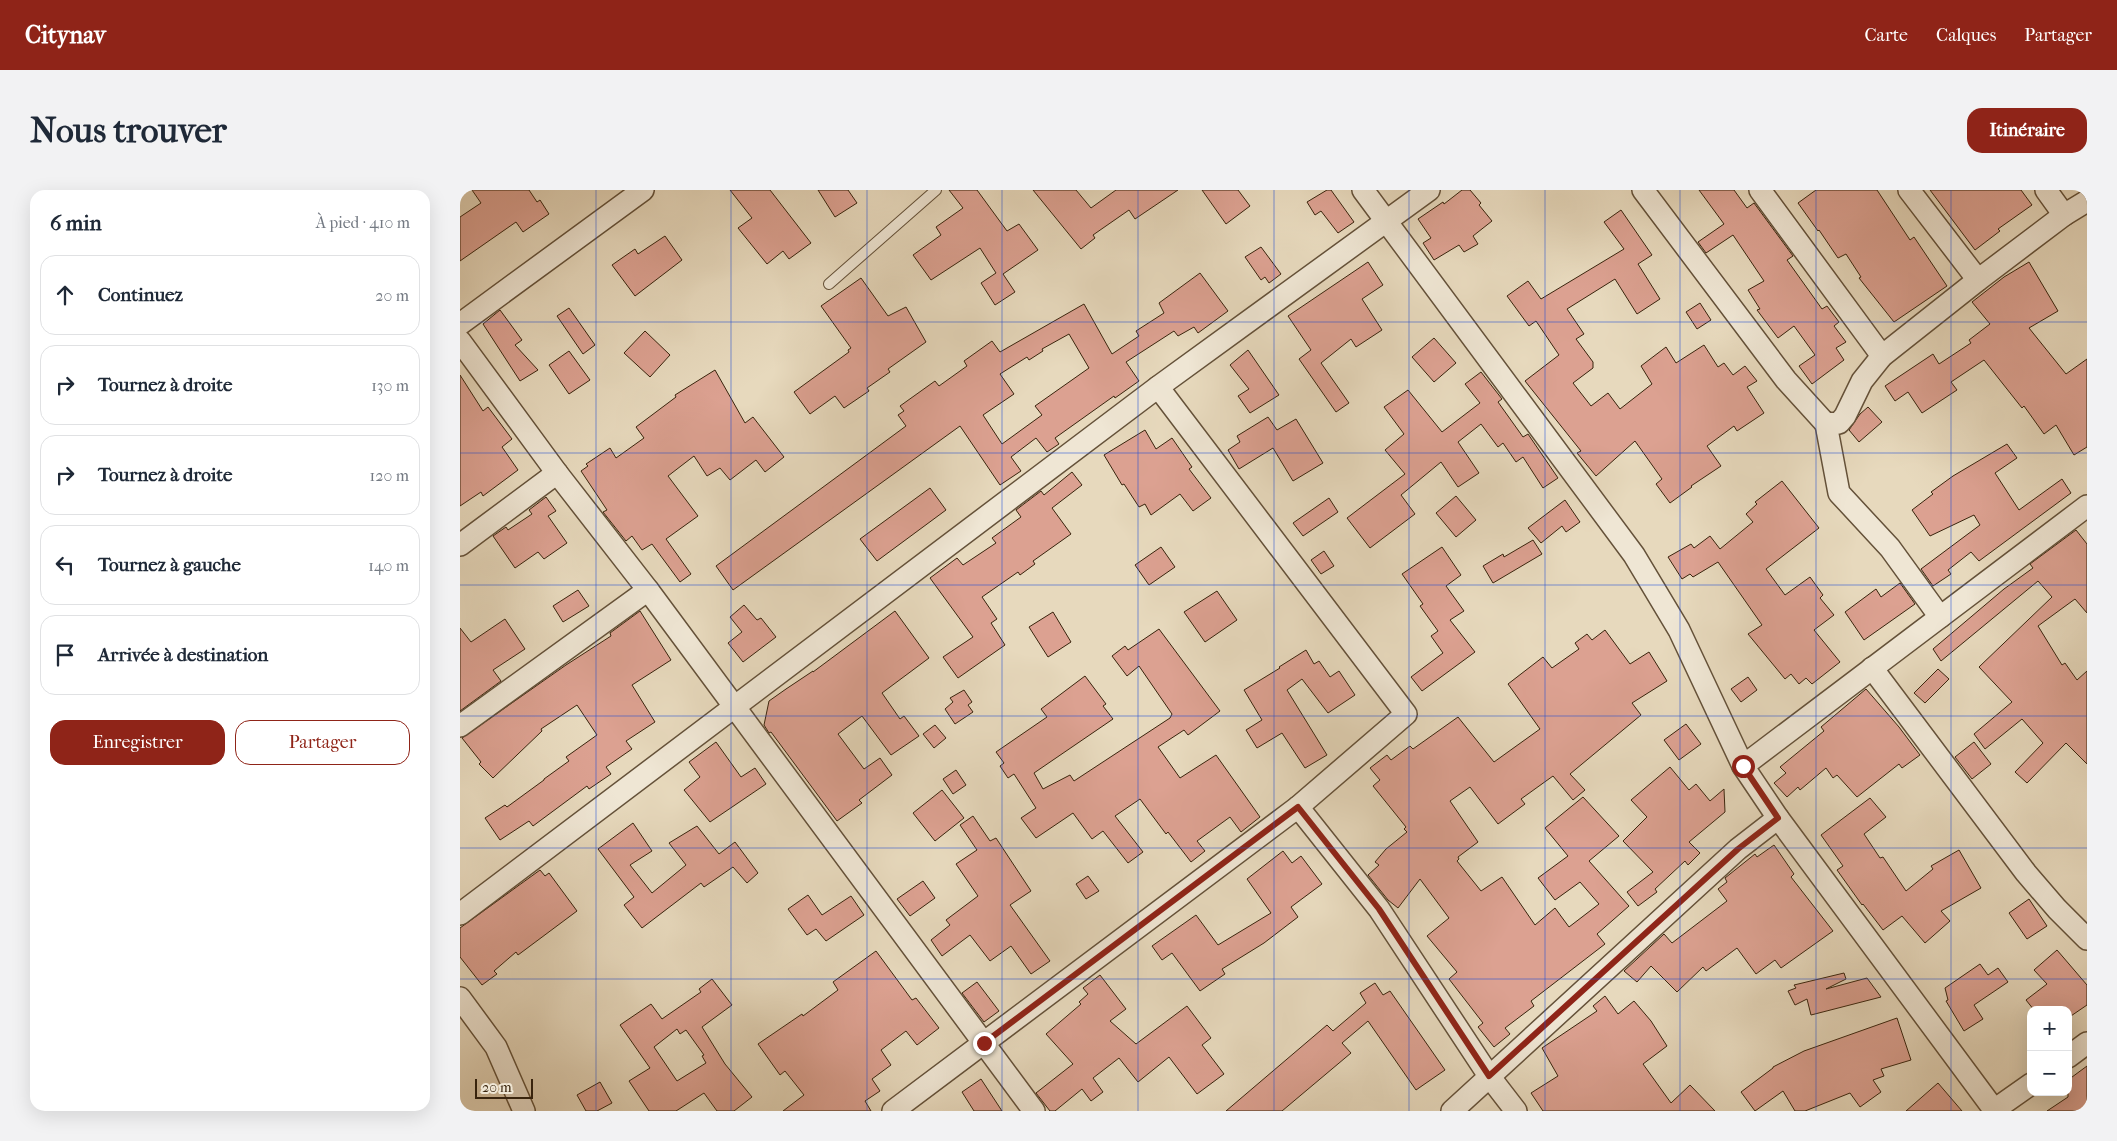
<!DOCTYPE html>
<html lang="fr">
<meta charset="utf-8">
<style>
body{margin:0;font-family:"IM FELL French Canon",serif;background:#f2f2f3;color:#1f2937}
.controls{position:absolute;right:15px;bottom:15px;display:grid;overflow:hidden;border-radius:10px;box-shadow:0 5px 20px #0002}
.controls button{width:45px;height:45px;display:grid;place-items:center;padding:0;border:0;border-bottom:1px solid #e0e1e3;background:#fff;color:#1f2937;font:25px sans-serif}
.scale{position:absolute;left:15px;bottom:12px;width:58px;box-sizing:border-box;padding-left:5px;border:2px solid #39240d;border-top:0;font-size:14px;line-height:18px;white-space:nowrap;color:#39240d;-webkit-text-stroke:4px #efe6d4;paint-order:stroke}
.stop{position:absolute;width:15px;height:15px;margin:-11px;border:4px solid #8f2418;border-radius:50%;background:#fff}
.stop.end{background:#8f2418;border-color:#fff;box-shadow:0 1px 5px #0008}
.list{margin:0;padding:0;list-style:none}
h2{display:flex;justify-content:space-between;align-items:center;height:65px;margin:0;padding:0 20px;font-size:21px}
h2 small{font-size:16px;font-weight:400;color:#747a83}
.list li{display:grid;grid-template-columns:32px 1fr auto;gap:15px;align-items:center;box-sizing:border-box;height:80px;margin:0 10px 10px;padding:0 10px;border:1px solid #e0e1e3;border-radius:15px}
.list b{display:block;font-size:19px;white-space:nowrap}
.list em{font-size:16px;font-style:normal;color:#747a83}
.actions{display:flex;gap:10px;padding:15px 20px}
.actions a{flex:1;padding:11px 0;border:1px solid #8f2418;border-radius:15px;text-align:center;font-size:18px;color:#8f2418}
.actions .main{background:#8f2418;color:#fff}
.icon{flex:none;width:28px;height:28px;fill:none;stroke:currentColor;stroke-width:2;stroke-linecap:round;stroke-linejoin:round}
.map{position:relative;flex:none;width:1627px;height:921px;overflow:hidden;border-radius:15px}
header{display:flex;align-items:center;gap:30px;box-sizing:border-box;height:70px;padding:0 25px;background:#8f2418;color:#fff}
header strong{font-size:24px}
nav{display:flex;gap:28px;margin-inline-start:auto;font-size:18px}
.intro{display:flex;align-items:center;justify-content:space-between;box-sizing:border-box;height:120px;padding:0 30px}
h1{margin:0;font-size:35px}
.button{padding:12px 22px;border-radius:15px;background:#8f2418;color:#fff;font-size:18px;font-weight:700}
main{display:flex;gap:30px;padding:0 30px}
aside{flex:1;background:#fff;border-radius:15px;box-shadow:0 5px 20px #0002}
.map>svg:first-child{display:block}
.building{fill:#dca191;stroke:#39240d;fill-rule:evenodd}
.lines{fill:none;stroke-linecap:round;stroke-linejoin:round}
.service-casing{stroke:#645139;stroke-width:12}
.minor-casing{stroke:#645139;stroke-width:24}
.service{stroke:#efe6d4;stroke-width:10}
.minor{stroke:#efe6d4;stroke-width:21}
.route{stroke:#8f2418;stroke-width:6}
.grid{fill:none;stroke:#1d4ed8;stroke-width:1;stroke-opacity:0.55}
</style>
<header>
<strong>Citynav</strong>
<nav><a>Carte</a><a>Calques</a><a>Partager</a></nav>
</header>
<div class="intro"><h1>Nous trouver</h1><a class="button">Itinéraire</a></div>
<main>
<aside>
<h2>6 min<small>À pied · 410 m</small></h2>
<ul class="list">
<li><svg class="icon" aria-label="ahead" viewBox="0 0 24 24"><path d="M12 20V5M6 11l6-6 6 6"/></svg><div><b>Continuez</b></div><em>20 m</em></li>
<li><svg class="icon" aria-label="right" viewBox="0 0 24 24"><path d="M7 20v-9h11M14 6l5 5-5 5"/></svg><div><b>Tournez à droite</b></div><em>130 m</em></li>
<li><svg class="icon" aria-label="right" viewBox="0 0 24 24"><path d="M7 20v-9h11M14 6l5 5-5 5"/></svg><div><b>Tournez à droite</b></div><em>120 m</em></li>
<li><svg class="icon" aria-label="left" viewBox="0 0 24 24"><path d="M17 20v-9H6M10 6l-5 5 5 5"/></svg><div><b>Tournez à gauche</b></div><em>140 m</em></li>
<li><svg class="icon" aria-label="arrive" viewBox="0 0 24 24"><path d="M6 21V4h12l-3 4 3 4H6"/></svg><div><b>Arrivée à destination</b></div></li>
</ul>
<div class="actions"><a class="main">Enregistrer</a><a>Partager</a></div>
</aside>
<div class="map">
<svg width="1627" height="921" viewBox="0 0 1627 921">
<rect width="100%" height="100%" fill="#e7d9bd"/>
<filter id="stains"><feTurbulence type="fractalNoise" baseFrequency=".004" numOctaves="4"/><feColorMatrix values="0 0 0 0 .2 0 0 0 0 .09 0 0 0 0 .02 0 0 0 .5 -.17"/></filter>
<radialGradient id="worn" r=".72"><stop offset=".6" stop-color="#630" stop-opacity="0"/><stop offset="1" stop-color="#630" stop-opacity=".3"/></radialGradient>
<!-- building -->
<g class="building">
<polygon points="12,0 69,0 77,12 80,10 89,24 63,42 56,32 0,71 0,27 21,13"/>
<polygon points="270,0 310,0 351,53 329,69 323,61 307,74 278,38 292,28"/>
<polygon points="358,0 388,0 397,13 375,27"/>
<polygon points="489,0 517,0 547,41 559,34 578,60 543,84 555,102 535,115 521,93 536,83 520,58 471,90 453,65 481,45 476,37 503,18"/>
<polygon points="573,0 616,0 631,18 656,0 718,0 675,29 669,20 633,45 635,48 621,59"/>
<polygon points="742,0 778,0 790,16 766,34"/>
<polygon points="867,0 871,0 894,32 878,43 861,21 855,25 847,12"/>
<polygon points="1002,0 1010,0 1021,13 1019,15 1032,31 1013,46 1018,54 1004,62 999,55 974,70 963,53 971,48 958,29 983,12 984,14"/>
<polygon points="1239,0 1274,0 1287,18 1294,13 1333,66 1327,70 1362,119 1367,116 1379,132 1374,136 1386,152 1376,158 1384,170 1352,194 1339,176 1355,165 1334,136 1318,148 1297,120 1300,119 1288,100 1304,91 1273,45 1246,63 1238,52 1264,34"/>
<polygon points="1356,0 1417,0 1450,50 1454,47 1487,96 1434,132 1399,88 1401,87 1386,64 1378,68 1359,40 1358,41 1338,13"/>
<polygon points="1470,0 1561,0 1572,15 1538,39 1540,41 1515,60"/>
<polygon points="1161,20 1192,65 1178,74 1200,109 1177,124 1155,89 1107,119 1124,144 1116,149 1133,172 1133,178 1113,193 1131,216 1148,203 1160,219 1192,194 1181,176 1206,157 1216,173 1244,155 1258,177 1264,173 1273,185 1285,176 1297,191 1287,197 1304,223 1277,241 1274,236 1247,256 1261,276 1231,296 1232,297 1210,313 1196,294 1202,289 1175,251 1136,286 1117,263 1121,261 1065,191 1099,165 1076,131 1069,136 1047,106 1068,91 1081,109 1164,59 1144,32"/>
<polygon points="205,46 222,70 175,106 152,75 175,59 178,64"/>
<polygon points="801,57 821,84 809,93 805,87 801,90 785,67"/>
<polygon points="908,72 923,95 902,109 922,140 896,157 891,149 861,173 889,213 876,222 839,169 851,160 828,126"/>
<polygon points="1569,72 1598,121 1569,138 1606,184 1627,169 1627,257 1614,265 1596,235 1584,244 1564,216 1562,218 1524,170 1491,192 1497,200 1462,223 1448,202 1435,211 1425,196 1473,164 1479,174 1511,153 1509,150 1530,134 1512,112 1544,87"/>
<path d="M740,83L768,121L738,143L734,137L718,146L714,141L666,172L679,191L655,208L654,206L595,248L599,254L587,262L576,248L551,267L561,281L540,295L500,236L273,400L256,376L446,236L438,225L444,221L440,216L475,191L479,196L507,176L504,171L532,151L540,162L624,114L652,164L679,146L676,141L704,123L699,113ZM609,144L629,178L575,216L582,225L542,254L523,225L554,204L540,184L567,167L569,170L583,161L582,159Z"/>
<polygon points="401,88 428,126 446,117 466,152 428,179 430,182 407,198 409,201 384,218 375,206 350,224 334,202 389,162 388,160 391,158 361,116"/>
<polygon points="1240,113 1251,130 1237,139 1226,122"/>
<polygon points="109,118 135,155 123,164 97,126"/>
<polygon points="40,120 62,150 55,155 78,180 60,191 23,134"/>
<polygon points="185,141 210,165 190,187 164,163"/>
<polygon points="974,148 996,173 974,192 952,167"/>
<polygon points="788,160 819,205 790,223 778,206 789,199 770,175"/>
<polygon points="109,161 130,190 109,204 89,175"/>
<polygon points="255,180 285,233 293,227 324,267 305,282 296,270 270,290 260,278 247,286 234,266 208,286 238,326 206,349 231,384 220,392 192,354 182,360 172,346 166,351 143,322 147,320 121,281 128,276 126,274 150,258 156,268 184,248 176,237 216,207 215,205"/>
<polygon points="1021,182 1042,209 1038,212 1063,247 1068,244 1098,288 1083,298 1063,267 1056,272 1043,253 1038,257 1021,234 998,252 1019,283 998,297 981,272 941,305 955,324 910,358 887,328 945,284 925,260 944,244 924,217 948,200 982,242 1020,213 1005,194"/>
<polygon points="0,185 23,221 28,217 52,249 42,257 58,280 23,306 21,302 0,316"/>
<polygon points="1408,217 1422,232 1399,252 1389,240 1400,224"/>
<polygon points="808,227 817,240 836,229 863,273 833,291 813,258 779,279 768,260 780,252 777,246"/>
<polygon points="685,240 696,259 712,248 732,277 729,279 751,308 733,321 720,304 691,325 685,314 679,317 664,294 662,295 644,265"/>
<polygon points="1547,254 1557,268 1535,283 1559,320 1602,289 1611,303 1519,371 1511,362 1488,380 1491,384 1473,396 1461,379 1520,335 1514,325 1470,346 1452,320 1473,304 1471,302 1493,286"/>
<polygon points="612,282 622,295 592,318 611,344 573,371 575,374 560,385 558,382 522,407 537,429 531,433 545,455 498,488 483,467 513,447 470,388 497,368 503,375 536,353 532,348 561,327 556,320 581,301 584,305"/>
<polygon points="1322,291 1359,338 1306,379 1325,405 1350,387 1363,405 1360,408 1374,425 1354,440 1380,472 1352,494 1346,488 1339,494 1331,484 1325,489 1288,444 1302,435 1258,372 1233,387 1230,384 1222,389 1208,367 1231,354 1234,358 1250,346 1260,359 1293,332 1286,324 1297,314 1295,312"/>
<polygon points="470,298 486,320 417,371 400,349"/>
<polygon points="996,306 1016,330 996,347 976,323"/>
<polygon points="86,307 96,321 88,326 107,353 84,369 78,362 55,378 33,346 46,337 48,340 72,324 69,320"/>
<polygon points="869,308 878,322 843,346 833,333"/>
<polygon points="1105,310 1120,332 1106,342 1102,336 1081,353 1068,338"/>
<polygon points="1616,340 1627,354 1627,423 1615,409 1578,436 1602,475 1605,473 1617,490 1627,481 1627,574 1606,553 1567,593 1555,582 1583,553 1562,529 1525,559 1514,544 1552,512 1519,477 1592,407 1578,391 1481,471 1473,459 1544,399 1573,378 1570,374"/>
<polygon points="1073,350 1082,364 1033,393 1023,376 1043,364 1044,367"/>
<polygon points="701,357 715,377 689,395 675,375"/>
<polygon points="982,357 1001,385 986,396 1004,421 990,430 1015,462 962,501 951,487 983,463 971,446 978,441 960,416 963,414 942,384"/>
<polygon points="864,361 874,376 861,384 851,370"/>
<polygon points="1440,393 1455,414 1404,450 1385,422 1416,399 1421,407"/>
<polygon points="118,400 129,416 103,432 93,416"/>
<polygon points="757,401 777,430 745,452 724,422"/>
<polygon points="284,415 297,430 301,428 316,447 283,472 268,453 282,442 270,427"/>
<polygon points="180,421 211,470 172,495 195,532 166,551 172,559 146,577 151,584 129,599 127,596 73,636 69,631 40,650 25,628 45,615 47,617 84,590 84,589 109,571 106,567 137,545 117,515 81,539 82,541 33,588 19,574 21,572 2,548 106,475 151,446 150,443"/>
<polygon points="435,421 469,468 422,503 440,529 444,526 459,546 431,565 402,526 378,544 404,579 420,568 432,585 399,610 402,613 377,631 311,542 309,543 304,535 309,511 326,499 353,481 353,482"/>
<polygon points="593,422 611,452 588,467 569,437"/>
<polygon points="45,429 65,459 33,480 41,491 0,521 0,438 11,452"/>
<polygon points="699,439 760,521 728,545 724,540 698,557 720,588 756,565 800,627 781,642 770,627 737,651 745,661 731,672 708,642 706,644 680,609 655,626 683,662 668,673 643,641 632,649 613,623 576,648 561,628 576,618 554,584 548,588 540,576 544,573 536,562 587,527 581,519 625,486 646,514 643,516 653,529 574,583 583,599 610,585 614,591 710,528 712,524 679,476 667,486 652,466 665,456 668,460"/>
<polygon points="1145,440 1170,474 1189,462 1207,491 1172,513 1181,525 1110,584 1125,600 1113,610 1093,586 1061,609 1065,614 1038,634 1010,597 990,611 1018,652 998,667 999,669 997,671 1021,701 1042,687 1075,735 1095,718 1109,737 1139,714 1120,692 1095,710 1078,688 1108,666 1085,638 1123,607 1159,646 1129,671 1169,716 1137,744 1145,754 1071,811 1074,816 1045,838 1050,844 1034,857 1018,837 1023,833 989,789 997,782 967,746 989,728 960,689 938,718 928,710 908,685 919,675 915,672 926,659 947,642 944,639 946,637 913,596 920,590 910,578 927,565 931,570 950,556 953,559 998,527 1034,572 1080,539 1048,494 1083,467 1092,478 1119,459 1115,453 1127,444 1132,450"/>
<polygon points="846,460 854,474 859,471 870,487 879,481 895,505 868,523 842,489 827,500 867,565 845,578 822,543 797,558 786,540 802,530 784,500 820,478 819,477"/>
<polygon points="1478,479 1489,489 1465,513 1454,503"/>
<polygon points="1288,487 1297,500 1281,512 1271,499"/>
<polygon points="1406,499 1439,537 1460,565 1442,578 1439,574 1397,607 1377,585 1373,588 1366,578 1340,600 1338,597 1327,607 1314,593 1326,583 1320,577 1364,541 1361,537"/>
<polygon points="504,500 512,512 508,515 513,522 495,534 485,519 493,512 490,508"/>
<polygon points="1226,534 1241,554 1219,570 1204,550"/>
<polygon points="475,535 486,548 474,558 463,544"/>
<polygon points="256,552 281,587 295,578 306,594 250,632 224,600 240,587 229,572"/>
<polygon points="1514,552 1531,574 1512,589 1495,567"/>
<polygon points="1210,577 1229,600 1236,594 1250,611 1264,599 1265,622 1229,652 1240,663 1228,675 1225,671 1195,699 1197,702 1178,716 1167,702 1193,682 1163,651 1187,627 1171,610"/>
<polygon points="496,580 506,595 493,604 483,589"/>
<polygon points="482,600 504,628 475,651 453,623"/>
<polygon points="1410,608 1426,627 1404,644 1420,668 1423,667 1446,701 1473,679 1471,676 1499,660 1521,698 1481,721 1490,731 1465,753 1442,726 1423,740 1403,714 1402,715 1377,680 1383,676 1361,645"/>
<polygon points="513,626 530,651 536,648 571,701 550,715 590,771 571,784 551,756 530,771 510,745 482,766 471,750 490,735 486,730 518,706 496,674 517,660 500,635"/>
<polygon points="173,633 192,661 170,675 192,703 226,675 209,653 237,636 259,664 275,652 298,683 287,693 273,677 244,697 241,693 182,738 164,715 174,707 138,659"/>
<polygon points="1314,655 1334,684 1331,687 1373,741 1321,778 1315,770 1296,784 1277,758 1246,781 1243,777 1217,802 1191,776 1177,792 1164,781 1204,744 1212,753 1267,711 1258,699 1267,692 1265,688 1295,664 1297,667"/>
<polygon points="823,661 832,673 841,666 862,694 831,717 838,727 804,753 762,779 765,784 740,801 712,763 702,770 692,756 736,725 758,755 811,723 787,689"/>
<polygon points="80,680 85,686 89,683 117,721 58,765 56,762 34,781 37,784 22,795 0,767 0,738"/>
<polygon points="628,686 639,701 626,709 616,694"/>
<polygon points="463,691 475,708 450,726 437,709"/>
<polygon points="348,705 362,725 391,706 404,725 366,751 356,739 347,745 328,719"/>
<polygon points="1569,709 1587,736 1567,749 1549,723"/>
<polygon points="1597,760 1627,795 1627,815 1608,828 1608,820 1574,820 1566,810 1587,794 1574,780"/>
<polygon points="416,761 452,810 456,808 479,838 457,855 446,841 421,860 431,875 412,889 420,901 405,911 411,921 323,921 344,905 325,881 320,885 298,854 342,824 343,826 378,800 373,792"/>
<polygon points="1520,774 1528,785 1538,778 1548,792 1514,815 1523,829 1504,841 1486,811 1488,810 1485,798"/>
<polygon points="1384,783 1386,789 1366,799 1407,788 1421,807 1351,825 1347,809 1335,815 1328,801 1336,798 1334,795"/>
<polygon points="640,785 666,819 650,831 676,854 727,816 751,848 742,855 764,884 737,904 709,867 678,892 659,868 633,888 643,902 631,911 622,899 595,921 590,921 576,903 613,874 586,844 621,814 619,812 628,804 623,798"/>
<path d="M252,789L272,815L242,837L265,874L292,907L274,921H257L244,903L216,921H189L169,891L190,878L160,835L191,814L202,829L241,802L239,799ZM217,839L220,844L226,840L244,865L242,866L246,873L217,891L194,857Z"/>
<polygon points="517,792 539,821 524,832 502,803"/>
<polygon points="915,793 923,805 930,801 985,880 956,900 908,831 882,853 891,863 822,921 766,921 867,835 873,841 906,813 900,803"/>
<polygon points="1145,806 1158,824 1174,811 1191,831 1207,856 1183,874 1211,913 1230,895 1255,921 1083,921 1071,903 1098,886 1082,858 1137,821 1133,816"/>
<polygon points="1437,828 1451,870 1421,879 1424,886 1413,890 1421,902 1400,917 1390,903 1345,921 1335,921 1323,901 1295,921 1281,902 1313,878 1313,877 1344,861"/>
<polygon points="1627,876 1627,921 1587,921 1608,907 1608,890"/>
<polygon points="521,889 542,921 514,921 502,902"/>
<polygon points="140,892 152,913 137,921 126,921 117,905"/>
<polygon points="1478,893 1502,921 1446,921"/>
</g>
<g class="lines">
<!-- service casing -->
<g class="service-casing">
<polyline id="service" points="369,94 476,0"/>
</g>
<!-- minor casing -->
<g class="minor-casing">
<g id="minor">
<polyline points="903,0 1174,365 1219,440 1283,576"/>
<polyline points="1183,0 1326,190 1366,234 1379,233 1385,226 1402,191 1422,166 1518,90 1604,25 1627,11"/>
<polyline points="1300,0 1422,166"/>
<polyline points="1449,0 1518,90"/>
<polyline points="1586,0 1604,25"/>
<polyline points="0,134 183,0"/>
<polyline points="0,151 97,283 188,400 574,921"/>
<polyline points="1366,234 1379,303 1430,358 1480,427"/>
<polyline points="0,355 97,283"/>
<polyline points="1412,478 1566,683 1597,719 1627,749"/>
<polyline points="0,536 188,400"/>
<polyline points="838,617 919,719 1029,886 1056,921"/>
<polyline points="1318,628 1535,921"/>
<polyline points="0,724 698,197 969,0"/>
<polyline points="0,808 36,857 64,921"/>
<polyline points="1608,867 1627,853"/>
<polyline points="1534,920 1571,894"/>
<polyline points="433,921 838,617 946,524 698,197"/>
<polyline points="992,921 1278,659 1318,628 1283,576 1627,316"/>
</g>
</g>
<!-- service -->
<use href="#service" class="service"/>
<!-- minor -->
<use href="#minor" class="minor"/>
</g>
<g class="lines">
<!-- route -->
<polyline class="route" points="524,853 838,617 919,719 1029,886 1278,659 1318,628 1283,576"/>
</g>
<!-- grid -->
<path class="grid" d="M136,0V921M271,0V921M407,0V921M542,0V921M678,0V921M814,0V921M949,0V921M1085,0V921M1220,0V921M1356,0V921M1491,0V921M0,132H1627M0,263H1627M0,395H1627M0,526H1627M0,658H1627M0,789H1627"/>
<rect width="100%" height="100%" filter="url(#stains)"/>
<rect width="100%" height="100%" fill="url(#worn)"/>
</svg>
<div class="controls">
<button>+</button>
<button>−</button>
</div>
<div class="scale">20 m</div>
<div class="stop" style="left:1283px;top:576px"></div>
<div class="stop end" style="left:524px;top:853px"></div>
</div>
</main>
